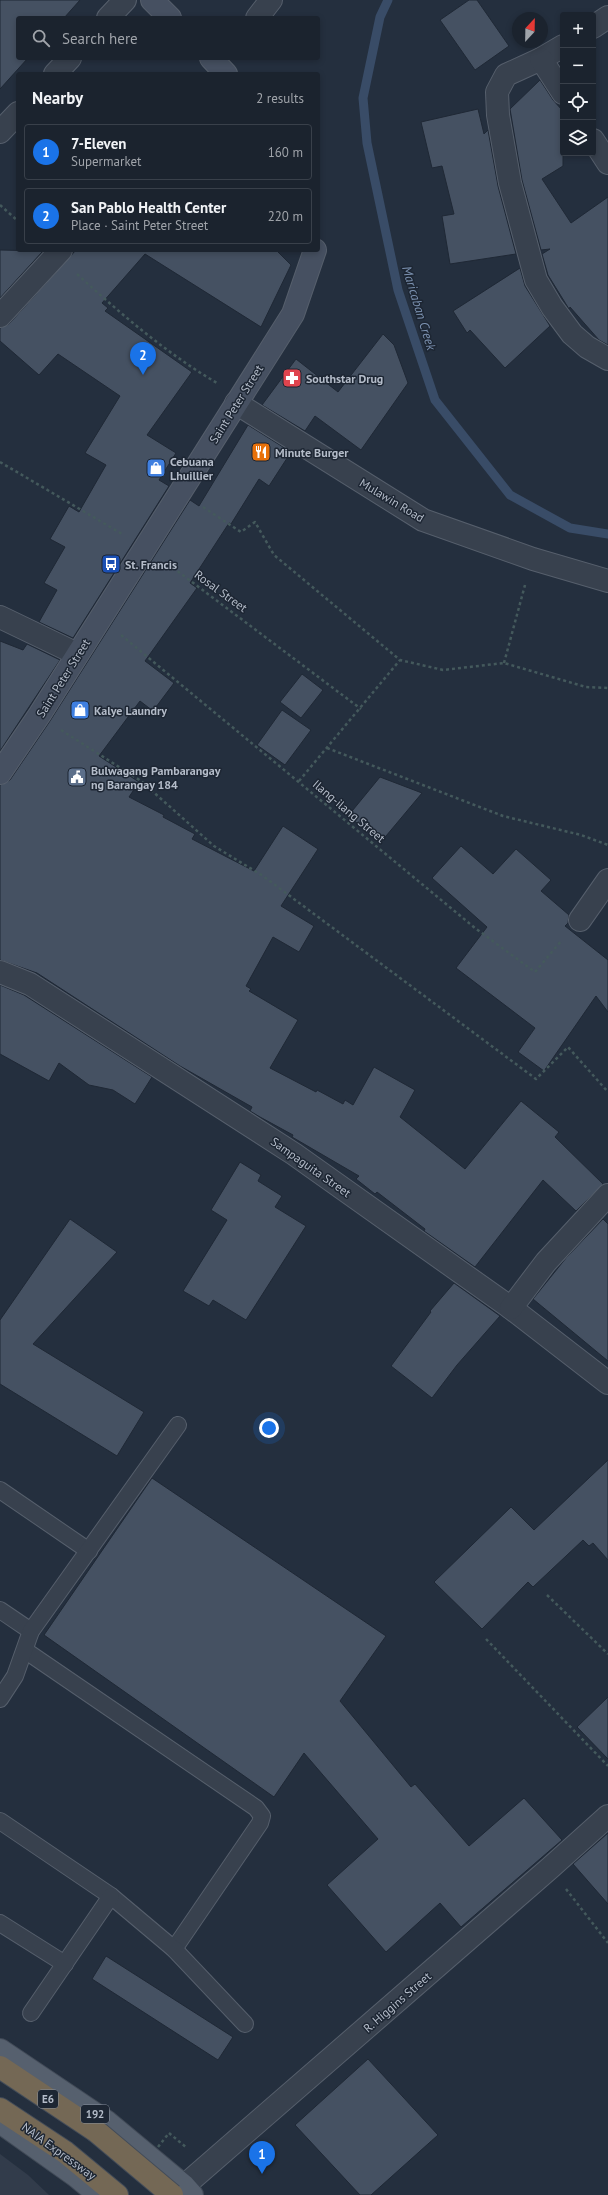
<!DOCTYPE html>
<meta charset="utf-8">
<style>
body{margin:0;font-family:"PT Sans",sans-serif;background:#282f3a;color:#f1f3f6}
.controls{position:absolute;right:12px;top:12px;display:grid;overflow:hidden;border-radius:4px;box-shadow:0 2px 6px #0003}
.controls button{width:36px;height:36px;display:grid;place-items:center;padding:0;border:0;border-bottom:1px solid #39404a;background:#1b232e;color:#f1f3f6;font:20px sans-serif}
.compass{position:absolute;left:512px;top:12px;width:36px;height:36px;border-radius:50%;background:#1b232e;box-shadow:0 2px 6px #0003;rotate:22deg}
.you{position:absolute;left:269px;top:1428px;width:14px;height:14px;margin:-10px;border:3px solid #fff;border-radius:50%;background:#1a73e8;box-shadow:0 0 0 6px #1a73e833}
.badge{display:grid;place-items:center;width:26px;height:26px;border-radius:50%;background:#1a73e8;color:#fff;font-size:13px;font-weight:700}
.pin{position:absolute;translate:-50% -33px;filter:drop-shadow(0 1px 2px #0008)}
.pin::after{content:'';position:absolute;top:21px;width:14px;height:12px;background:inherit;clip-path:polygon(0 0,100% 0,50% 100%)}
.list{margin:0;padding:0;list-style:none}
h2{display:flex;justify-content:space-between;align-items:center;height:52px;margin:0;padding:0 16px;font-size:17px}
h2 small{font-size:13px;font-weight:400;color:#a0a4aa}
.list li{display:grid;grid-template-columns:26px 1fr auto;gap:12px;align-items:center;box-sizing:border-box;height:56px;margin:0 8px 8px;padding:0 8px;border:1px solid #39404a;border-radius:4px}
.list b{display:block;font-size:15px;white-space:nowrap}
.list p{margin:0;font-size:13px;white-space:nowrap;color:#a0a4aa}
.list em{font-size:13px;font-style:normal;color:#a0a4aa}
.icon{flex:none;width:22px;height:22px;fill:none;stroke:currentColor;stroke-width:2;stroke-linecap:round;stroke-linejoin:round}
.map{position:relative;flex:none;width:608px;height:2195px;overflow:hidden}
.search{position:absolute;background:#1b232e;box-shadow:0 2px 6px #0003;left:16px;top:16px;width:304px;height:44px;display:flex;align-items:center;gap:10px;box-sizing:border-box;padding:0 14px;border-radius:4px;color:#a0a4aa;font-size:15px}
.panel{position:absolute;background:#1b232e;box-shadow:0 2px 6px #0003;left:16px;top:72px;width:304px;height:180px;border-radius:4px}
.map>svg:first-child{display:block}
.airport{fill:#323c4b}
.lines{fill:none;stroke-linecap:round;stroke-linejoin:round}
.stream{stroke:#394c67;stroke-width:9}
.building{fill:#455162;stroke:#1f2835}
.lane-casing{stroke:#565f6c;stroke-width:18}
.street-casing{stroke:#565f6c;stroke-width:24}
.secondary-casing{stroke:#565f6c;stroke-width:24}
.primary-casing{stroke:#414a57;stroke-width:24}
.highway-casing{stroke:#434c59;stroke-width:24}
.path{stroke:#44595c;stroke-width:2.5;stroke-dasharray:3 3;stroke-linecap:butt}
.lane{stroke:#38414e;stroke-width:16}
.street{stroke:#38414e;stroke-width:22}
.secondary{stroke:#465061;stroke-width:22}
.primary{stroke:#56606e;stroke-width:22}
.highway{stroke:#746855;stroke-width:22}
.highway-bridge-casing{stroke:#434c59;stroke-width:24;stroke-linecap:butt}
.path-bridge{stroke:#44595c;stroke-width:2.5;stroke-dasharray:3 3;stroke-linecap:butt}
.highway-bridge{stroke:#746855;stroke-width:22}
.labels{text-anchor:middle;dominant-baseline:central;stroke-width:3;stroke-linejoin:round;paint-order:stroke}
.shield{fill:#1d2633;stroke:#878f9c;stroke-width:1}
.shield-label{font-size:11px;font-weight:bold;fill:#b4bcc9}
.poi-label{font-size:12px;font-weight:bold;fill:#b4bcc9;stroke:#1d2633;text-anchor:start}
.street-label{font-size:12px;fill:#b4bcc9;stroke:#1d2633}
.water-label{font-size:13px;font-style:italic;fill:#7c92b1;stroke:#1d2633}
</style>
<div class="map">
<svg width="608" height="2195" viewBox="0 0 608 2195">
<rect width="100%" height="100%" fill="#242f3e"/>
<!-- airport -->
<polygon class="airport" points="0,2154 28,2175 49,2195 0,2195"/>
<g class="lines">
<!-- stream -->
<polyline class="stream" points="388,0 380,17 363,98 367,143 398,290 435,400 510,495 570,528 608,534"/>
</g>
<!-- building -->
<g class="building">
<polygon points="0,0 80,0 64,18 18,18 18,58 28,58 0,89"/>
<polygon points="469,0 477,0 509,46 475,70 440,20"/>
<polygon points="540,80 553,100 563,111 563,166 542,179 571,223 608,197 608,345 599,340 570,307 569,309 548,275 542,254 550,249 541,250 522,180 510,109"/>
<polygon points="478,109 484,134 488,130 498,186 516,254 450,264 442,216 454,214 442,166 432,168 421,122"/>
<polygon points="0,250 43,251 0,298"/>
<polygon points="76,250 276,250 291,265 261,327 145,254 102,303 108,308 105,311 192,372 147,435 176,453 159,480 169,486 73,638 39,622 57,590 44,583 65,547 50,539 69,506 79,512 106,465 85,453 120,396 58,354 39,375 0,341 0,328 9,324"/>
<polygon points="520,268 525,286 550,326 505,368 470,330 467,333 453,311"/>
<polygon points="383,334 394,345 408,383 361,450 315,416 305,431 262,405 296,359 338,392"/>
<polygon points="248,425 291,452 269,486 259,479 231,524 229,523 190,583 197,588 145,661 174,683 153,711 140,701 99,756 139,782 129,797 164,815 163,817 195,834 192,839 254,871 283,826 318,849 281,906 314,926 299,952 273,937 246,986 251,989 249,991 298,1020 270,1068 316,1092 317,1090 343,1104 345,1100 353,1105 374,1067 415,1090 400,1117 465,1169 521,1101 559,1132 555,1137 603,1184 576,1211 543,1180 475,1267 424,1231 425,1229 377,1192 375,1194 356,1179 359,1176 292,1137 293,1135 260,1117 250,1111 252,1107 180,1066 37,973 0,960 0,785 10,780 50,721 190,500 199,506"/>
<polygon points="0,641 23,650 27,644 60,660 0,751"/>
<polygon points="302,674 323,690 301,718 280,702"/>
<polygon points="282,710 311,730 285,765 257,745"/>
<polygon points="380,777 422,793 381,842 348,816"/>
<polygon points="461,846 493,874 516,849 551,880 541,891 569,915 568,923 565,926 608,960 608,1012 596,996 544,1071 518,1052 535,1028 456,968 487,927 432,878"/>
<polygon points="0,985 24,995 152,1077 135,1104 113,1090 89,1085 59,1063 49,1081 0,1054"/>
<polygon points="240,1162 261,1175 258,1181 282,1196 275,1207 306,1226 246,1320 213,1300 209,1306 183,1291 227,1220 211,1210"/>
<polygon points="70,1219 117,1252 33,1344 144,1412 117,1456 0,1384 0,1320"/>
<polygon points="603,1219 608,1224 608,1361 533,1299 566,1258"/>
<polygon points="454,1283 500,1316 457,1365 432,1398 391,1366 431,1312 430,1311"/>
<polygon points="608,1460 608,1560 593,1543 589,1546 583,1540 533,1587 528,1582 482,1629 434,1582 511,1507 534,1530"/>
<polygon points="152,1478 386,1636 340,1701 411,1787 415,1784 469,1846 524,1798 562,1840 461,1927 440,1903 386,1952 327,1885 378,1839 304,1753 274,1797 44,1635"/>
<polygon points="608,1697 608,1759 577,1727"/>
<polygon points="608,1833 608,1904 573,1864"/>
<polygon points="106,1956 233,2037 218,2060 92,1979"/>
<polygon points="368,2059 438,2135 371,2195 360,2195 295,2125"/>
</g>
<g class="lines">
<!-- lane casing -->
<g class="lane-casing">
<g id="lane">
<polyline points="0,1490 89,1551"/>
<polyline points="0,1610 31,1631"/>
<polyline points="26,1651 256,1808 262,1816 260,1823 174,1949"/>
<polyline points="0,1699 15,1676 31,1631 178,1425"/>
<polyline points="0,1821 111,1896 174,1949 245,2024"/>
<polyline points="0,1923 65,1964"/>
<polyline points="31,2013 111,1896"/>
</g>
</g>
<!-- street casing -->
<g class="street-casing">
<g id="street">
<polyline points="108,18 125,0"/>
<polyline points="257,18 271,0"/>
<polyline points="593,27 608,17"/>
<polyline points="563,46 541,59 506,75 497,92 498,115 510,183 536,280 552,307 572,334 587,347 608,359"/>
<polyline points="541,59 563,93"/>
<polyline points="55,74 70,58"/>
<polyline points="0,132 18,113"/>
<polyline points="593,140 608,163"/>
<polyline points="0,316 61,250"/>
<polyline points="236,403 423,520 533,559 608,581"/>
<polyline points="0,617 77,654"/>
<polyline points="580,920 608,880"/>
<polyline points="0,972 30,984 294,1154 511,1308 608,1383"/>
<polyline points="511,1308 546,1262 608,1195"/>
<polyline points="184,2186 550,1868 608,1816"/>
</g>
</g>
<!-- secondary casing -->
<g class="secondary-casing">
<g id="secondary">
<polyline points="152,0 170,18"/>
<polyline points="211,58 226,74"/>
<polyline points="0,773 40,714 293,314 315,250"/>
</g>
</g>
<!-- primary casing -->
<g class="primary-casing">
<g id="primary">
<polyline points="0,2050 107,2122 184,2186 192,2195"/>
<polyline points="0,2122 76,2176 99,2195"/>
</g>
</g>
<!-- highway casing -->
<g class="highway-casing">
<g id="highway">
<polyline points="0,2067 96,2131"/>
<polyline points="0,2109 65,2152 117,2195"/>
</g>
</g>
<!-- path -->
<g class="path">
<polyline points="0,205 18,221"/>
<path d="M77,274C121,314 166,353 217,383"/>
<polyline points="0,462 122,534"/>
<polyline points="203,507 241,532 255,522 274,555 400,660 443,670 504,663 586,687 608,688"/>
<polyline points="168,564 361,709"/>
<polyline points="121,635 475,928 535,972 562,940"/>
<polyline points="504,663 525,585"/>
<polyline points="61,730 141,781 214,846 263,876 536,1079 568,1047 608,1092"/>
<polyline points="327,748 503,816 581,835 608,845"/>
<polyline points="299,781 400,660"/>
<polyline points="547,1595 608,1654"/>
<polyline points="486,1639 608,1766"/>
<polyline points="566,1889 608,1943"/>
<polyline points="169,2133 187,2148"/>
</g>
<!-- lane -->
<use href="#lane" class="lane"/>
<!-- street -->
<use href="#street" class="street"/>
<!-- secondary -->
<use href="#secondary" class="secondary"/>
<!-- primary -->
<use href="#primary" class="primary"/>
<!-- highway -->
<use href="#highway" class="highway"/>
<!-- highway-bridge casing -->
<g class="highway-bridge-casing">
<polyline id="highway-bridge" points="96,2131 172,2195"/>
</g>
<!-- path-bridge -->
<polyline class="path-bridge" points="158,2147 169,2133"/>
<!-- highway-bridge -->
<use href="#highway-bridge" class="highway-bridge"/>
</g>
<!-- icons -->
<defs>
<g id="pharmacy-square" transform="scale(1)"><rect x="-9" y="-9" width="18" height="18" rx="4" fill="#e0444e" stroke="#1d2633"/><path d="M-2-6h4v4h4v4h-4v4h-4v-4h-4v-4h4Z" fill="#fff"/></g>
<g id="restaurant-square" transform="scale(1)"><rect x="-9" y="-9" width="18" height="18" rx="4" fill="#e8710a" stroke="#1d2633"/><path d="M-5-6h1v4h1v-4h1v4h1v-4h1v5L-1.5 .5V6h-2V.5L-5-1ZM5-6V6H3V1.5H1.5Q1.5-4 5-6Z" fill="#fff"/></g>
<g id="shop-square" transform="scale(1)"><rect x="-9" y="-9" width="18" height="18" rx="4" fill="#3f7fe0" stroke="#1d2633"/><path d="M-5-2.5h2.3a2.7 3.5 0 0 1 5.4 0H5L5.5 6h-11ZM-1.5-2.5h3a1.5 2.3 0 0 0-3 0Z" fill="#fff"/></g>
<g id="bus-square" transform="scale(1)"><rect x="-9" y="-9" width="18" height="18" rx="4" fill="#1a4fb4" stroke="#1d2633"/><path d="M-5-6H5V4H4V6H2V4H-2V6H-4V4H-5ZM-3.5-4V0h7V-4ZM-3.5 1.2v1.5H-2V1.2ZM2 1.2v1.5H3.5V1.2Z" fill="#fff"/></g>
<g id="civic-square" transform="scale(1)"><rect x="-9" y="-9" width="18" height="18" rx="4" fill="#5c6f8a" stroke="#1d2633"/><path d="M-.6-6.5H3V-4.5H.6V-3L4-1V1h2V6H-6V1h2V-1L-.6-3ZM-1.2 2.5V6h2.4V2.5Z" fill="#fff"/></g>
</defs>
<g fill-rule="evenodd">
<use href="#pharmacy-square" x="292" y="378"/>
<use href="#restaurant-square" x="261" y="452"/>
<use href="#shop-square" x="156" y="468"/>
<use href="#bus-square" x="111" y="564"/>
<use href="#shop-square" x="80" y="710"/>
<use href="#civic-square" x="77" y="777"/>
</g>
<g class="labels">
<!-- shield labels -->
<g class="shield">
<rect x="38" y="2090" width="20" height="18" rx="3"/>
<rect x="81" y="2105" width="28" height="18" rx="3"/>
</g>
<g class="shield-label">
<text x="48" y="2099">E6</text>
<text x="95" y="2114">192</text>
</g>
<!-- poi labels -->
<g class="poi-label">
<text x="306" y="378">Southstar Drug</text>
<text x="275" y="452">Minute Burger</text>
<text x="170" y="461">Cebuana<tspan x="170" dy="14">Lhuillier</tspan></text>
<text x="125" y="564">St. Francis</text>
<text x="94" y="710">Kalye Laundry</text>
<text x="91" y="770">Bulwagang Pambarangay<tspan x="91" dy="14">ng Barangay 184</tspan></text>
</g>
<!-- street labels -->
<g class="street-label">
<text transform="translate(236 404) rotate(-58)">Saint Peter Street</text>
<text transform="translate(392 500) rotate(31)">Mulawin Road</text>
<text transform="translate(221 591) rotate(36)">Rosal Street</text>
<text transform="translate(63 678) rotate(-58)">Saint Peter Street</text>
<text transform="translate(349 811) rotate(40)">Ilang-ilang Street</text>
<text transform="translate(311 1167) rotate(35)">Sampaguita Street</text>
<text transform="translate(397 2002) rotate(-41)">R. Higgins Street</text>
<text transform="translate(59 2151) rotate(36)">NAIA Expressway</text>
</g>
<!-- water labels -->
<g class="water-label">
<text transform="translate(419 308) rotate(73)">Maricaban Creek</text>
</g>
</g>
</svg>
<div class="controls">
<button>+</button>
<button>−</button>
<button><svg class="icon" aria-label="locate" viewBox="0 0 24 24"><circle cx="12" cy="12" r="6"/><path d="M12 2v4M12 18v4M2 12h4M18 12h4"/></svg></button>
<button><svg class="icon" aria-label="layers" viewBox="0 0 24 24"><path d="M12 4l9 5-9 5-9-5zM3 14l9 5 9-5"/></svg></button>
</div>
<svg class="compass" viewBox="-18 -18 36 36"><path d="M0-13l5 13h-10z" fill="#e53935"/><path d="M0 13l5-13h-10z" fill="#a0a4aa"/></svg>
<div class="you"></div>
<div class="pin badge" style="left:262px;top:2174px">1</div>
<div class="pin badge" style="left:143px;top:375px">2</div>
<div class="search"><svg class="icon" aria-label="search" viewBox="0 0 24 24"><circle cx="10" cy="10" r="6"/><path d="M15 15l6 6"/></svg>Search here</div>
<section class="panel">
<h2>Nearby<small>2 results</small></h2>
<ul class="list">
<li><span class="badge">1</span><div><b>7-Eleven</b><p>Supermarket</p></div><em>160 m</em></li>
<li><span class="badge">2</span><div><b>San Pablo Health Center</b><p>Place · Saint Peter Street</p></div><em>220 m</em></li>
</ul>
</section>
</div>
